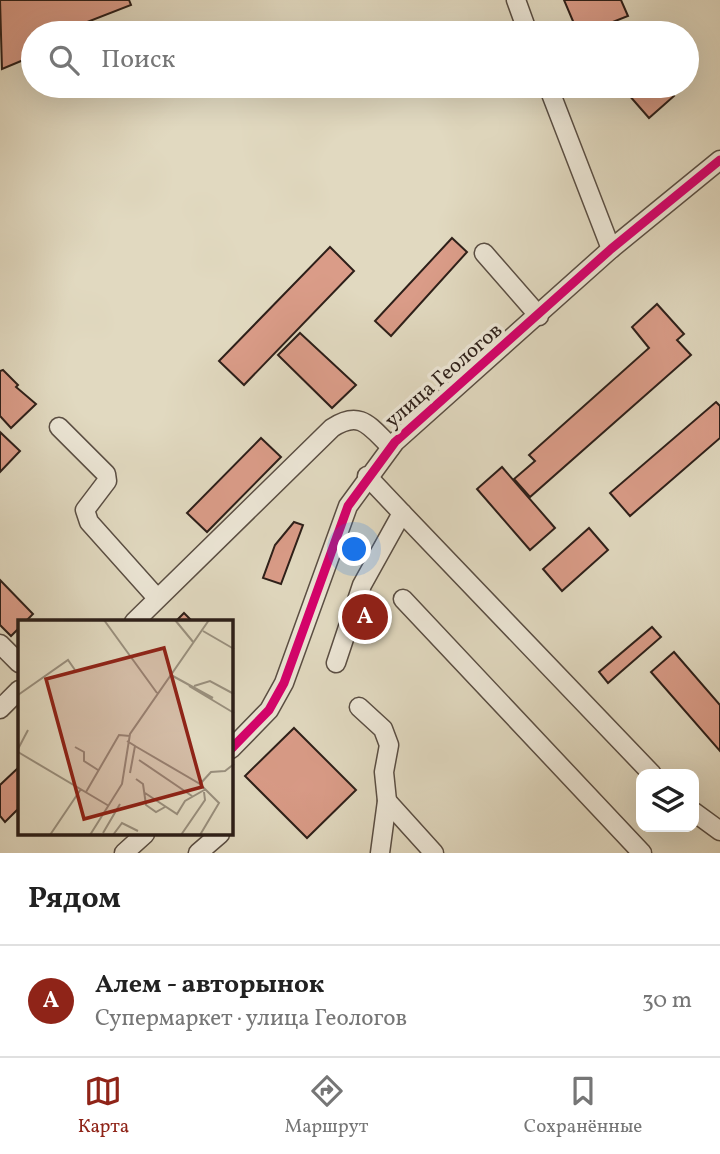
<!DOCTYPE html>
<html lang="ru">
<meta charset="utf-8">
<style>
body{margin:0;font-family:Vollkorn,serif;background:#f6f6f6;color:#222}
.controls{position:absolute;right:21px;bottom:21px;display:grid;overflow:hidden;border-radius:14px;box-shadow:0 7px 28px #0002}
.controls button{width:63px;height:63px;display:grid;place-items:center;padding:0;border:0;border-bottom:2px solid #e0e0e0;background:#fff;color:#222;font:35px sans-serif}
.you{position:absolute;left:355px;top:550px;width:24px;height:24px;margin:-18px;border:5px solid #fff;border-radius:50%;background:#1a73e8;box-shadow:0 0 0 10px #1a73e833}
.badge{display:grid;place-items:center;width:46px;height:46px;border-radius:50%;background:#8f2418;color:#fff;font-size:23px;font-weight:700}
.pin{position:absolute;translate:-50% -50%;border:4px solid #fff;box-shadow:0 2px 7px #0006}
.list{margin:0;padding:0;list-style:none}
h2{display:flex;justify-content:space-between;align-items:center;height:91px;margin:0;padding:0 28px;font-size:30px}
h2 small{font-size:23px;font-weight:400;color:#767676}
.list li{display:grid;grid-template-columns:46px 1fr auto;gap:21px;align-items:center;box-sizing:border-box;height:112px;padding:0 28px;border-top:2px solid #e0e0e0}
.list b{display:block;font-size:26px;white-space:nowrap}
.list p{margin:0;font-size:23px;white-space:nowrap;color:#767676}
.list em{font-size:23px;font-style:normal;color:#767676}
.icon{flex:none;width:38px;height:38px;fill:none;stroke:currentColor;stroke-width:2;stroke-linecap:round;stroke-linejoin:round}
.map{position:relative;flex:none;width:720px;height:853px;overflow:hidden}
.search{position:absolute;background:#fff;box-shadow:0 7px 28px #0002;left:21px;right:21px;top:21px;height:77px;display:flex;align-items:center;gap:18px;box-sizing:border-box;padding:0 24px;border-radius:38px;color:#767676;font-size:26px}
.sheet{height:203px;background:#fff}
nav{display:flex;justify-content:space-around;align-items:center;box-sizing:border-box;height:98px;border-top:2px solid #e0e0e0;background:#fff;font-size:19px;color:#767676}
nav a{display:grid;justify-items:center;gap:4px}
nav .on{color:#8f2418}
.map>svg:first-child{display:block}
.building{fill:#da9c88;stroke:#2d1f19;stroke-width:2}
.lines{fill:none;stroke-linecap:round;stroke-linejoin:round}
.minor-casing{stroke:#5a4e43;stroke-width:21}
.minor{stroke:#ece6d6;stroke-width:18}
.cycleway-casing{stroke:#ece6d6;stroke-width:13}
.cycleway{stroke:#d6006c;stroke-width:9}
.labels{text-anchor:middle;dominant-baseline:central;stroke-width:7;stroke-linejoin:round;paint-order:stroke}
.street-label{font-size:21px;fill:#2d1f19;stroke:#ece6d6}
.inset-road{fill:none;stroke:#998f7d;stroke-width:2}
.view{fill:#8f2418;fill-opacity:0.15;stroke:#8f2418;stroke-width:3.5}
.inset-edge{fill:none;stroke:#2d1f19;stroke-width:3.5}
</style>
<div class="map">
<svg width="720" height="853" viewBox="0 0 720 853">
<rect width="100%" height="100%" fill="#e1d9c0"/>
<filter id="stains"><feTurbulence type="fractalNoise" baseFrequency=".00286" numOctaves="4"/><feColorMatrix values="0 0 0 0 .2 0 0 0 0 .09 0 0 0 0 .02 0 0 0 .5 -.17"/></filter>
<radialGradient id="worn" r=".72"><stop offset=".6" stop-color="#630" stop-opacity="0"/><stop offset="1" stop-color="#630" stop-opacity=".3"/></radialGradient>
<!-- building -->
<g class="building">
<polygon points="0,0 129,0 131,5 59,33 33,33 33,56 2,69"/>
<polygon points="564,0 621,0 628,16 585,33 578,33"/>
<polygon points="621,86 665,86 674,96 649,118"/>
<polygon points="452,238 467,252 391,336 375,321"/>
<polygon points="330,247 354,271 244,385 219,361"/>
<polygon points="657,304 684,334 677,340 691,355 530,497 514,479 535,461 529,455 649,348 632,327"/>
<polygon points="300,333 356,385 332,408 278,355"/>
<polygon points="3,370 18,385 16,387 36,404 11,428 0,416 0,371"/>
<polygon points="716,402 720,406 720,438 630,516 610,493"/>
<polygon points="0,432 20,451 0,472"/>
<polygon points="261,438 281,457 207,532 187,513"/>
<polygon points="502,467 555,528 530,550 477,489"/>
<polygon points="294,522 303,525 281,584 263,578 275,545"/>
<polygon points="589,528 608,550 562,591 543,569"/>
<polygon points="0,580 33,614 25,622 19,622 19,628 11,636 0,625"/>
<polygon points="184,613 193,622 175,622"/>
<polygon points="652,627 661,637 608,683 599,672"/>
<polygon points="674,652 720,705 720,751 651,672"/>
<polygon points="294,728 356,790 307,838 245,776"/>
<polygon points="19,767 19,808 5,822 0,816 0,785"/>
</g>
<g class="lines">
<!-- minor casing -->
<g class="minor-casing">
<g id="minor">
<polyline points="516,0 528,33"/>
<polyline points="548,86 611,249"/>
<polyline points="484,253 539,316"/>
<polyline points="59,427 106,474 107,481 85,510 89,522 157,598"/>
<polyline points="402,513 652,774"/>
<polyline points="403,599 642,853"/>
<path d="M134,622L332,428C361,409 370,427 391,447"/>
<polyline points="0,644 19,663"/>
<polyline points="336,663 362,585 402,513 367,476"/>
<polyline points="359,707 383,729 389,745 384,772 387,801 380,853"/>
<polyline points="0,709 19,690"/>
<polyline points="231,749 269,710 284,683 348,506 395,442 611,249 720,160"/>
<polyline points="387,801 434,853"/>
<polyline points="694,812 720,831"/>
<polyline points="124,853 145,834"/>
<polyline points="198,853 220,834"/>
</g>
</g>
<!-- minor -->
<use href="#minor" class="minor"/>
<!-- cycleway casing -->
<g class="cycleway-casing">
<polyline id="cycleway" points="231,749 269,710 284,683 348,506 395,442 611,249 720,160"/>
</g>
<!-- cycleway -->
<use href="#cycleway" class="cycleway"/>
</g>
<g class="labels">
<!-- street labels -->
<g class="street-label">
<text transform="translate(444 376) rotate(-41)">улица Геологов</text>
</g>
</g>
<!-- overview -->
<g transform="translate(18 620)">
<rect width="215" height="215" fill="#e1d9c0"/>
<path class="inset-road" d="M86,0L139,73M157,0L176,23M185,11L216,29M153,55L195,78M171,66L216,93M176,66L192,61L216,74M0,75L50,40L57,50M109,121L117,126L112,153M117,126L182,164L201,183L182,215M57,127L66,132V141L80,150M0,129L10,110M0,132L91,186M121,140L174,176M118,159L125,164L128,185L138,192L147,187M182,164L193,152L207,151L216,144M68,172L101,115L112,116M127,173L159,194L167,181L188,169M85,213L102,184M32,215L63,169M72,215L104,164L112,114L191,0M95,215L104,203L120,211M163,215L187,180L186,172"/>
<path class="view" d="M146,28L184,167L66,199L28,59Z"/>
<rect width="215" height="215" class="inset-edge"/>
</g>
<rect width="100%" height="100%" filter="url(#stains)"/>
<rect width="100%" height="100%" fill="url(#worn)"/>
</svg>
<div class="controls">
<button><svg class="icon" aria-label="layers" viewBox="0 0 24 24"><path d="M12 4l9 5-9 5-9-5zM3 14l9 5 9-5"/></svg></button>
</div>
<div class="you"></div>
<div class="pin badge" style="left:365px;top:617px">A</div>
<div class="search"><svg class="icon" aria-label="search" viewBox="0 0 24 24"><circle cx="10" cy="10" r="6"/><path d="M15 15l6 6"/></svg>Поиск</div>
</div>
<section class="sheet">
<h2>Рядом<small></small></h2>
<ul class="list">
<li><span class="badge">A</span><div><b>Алем - авторынок</b><p>Супермаркет · улица Геологов</p></div><em>30 m</em></li>
</ul>
</section>
<nav>
<a class="on"><svg class="icon" aria-label="map" viewBox="0 0 24 24"><path d="M3 6l6-2 6 2 6-2v14l-6 2-6-2-6 2zM9 4v14M15 6v14"/></svg>Карта</a>
<a><svg class="icon" aria-label="directions" viewBox="0 0 24 24"><path d="M12 3l9 9-9 9-9-9zM9 14v-3h6M13 9l2 2-2 2"/></svg>Маршрут</a>
<a><svg class="icon" aria-label="saved" viewBox="0 0 24 24"><path d="M7 4h10v16l-5-4-5 4z"/></svg>Сохранённые</a>
</nav>
